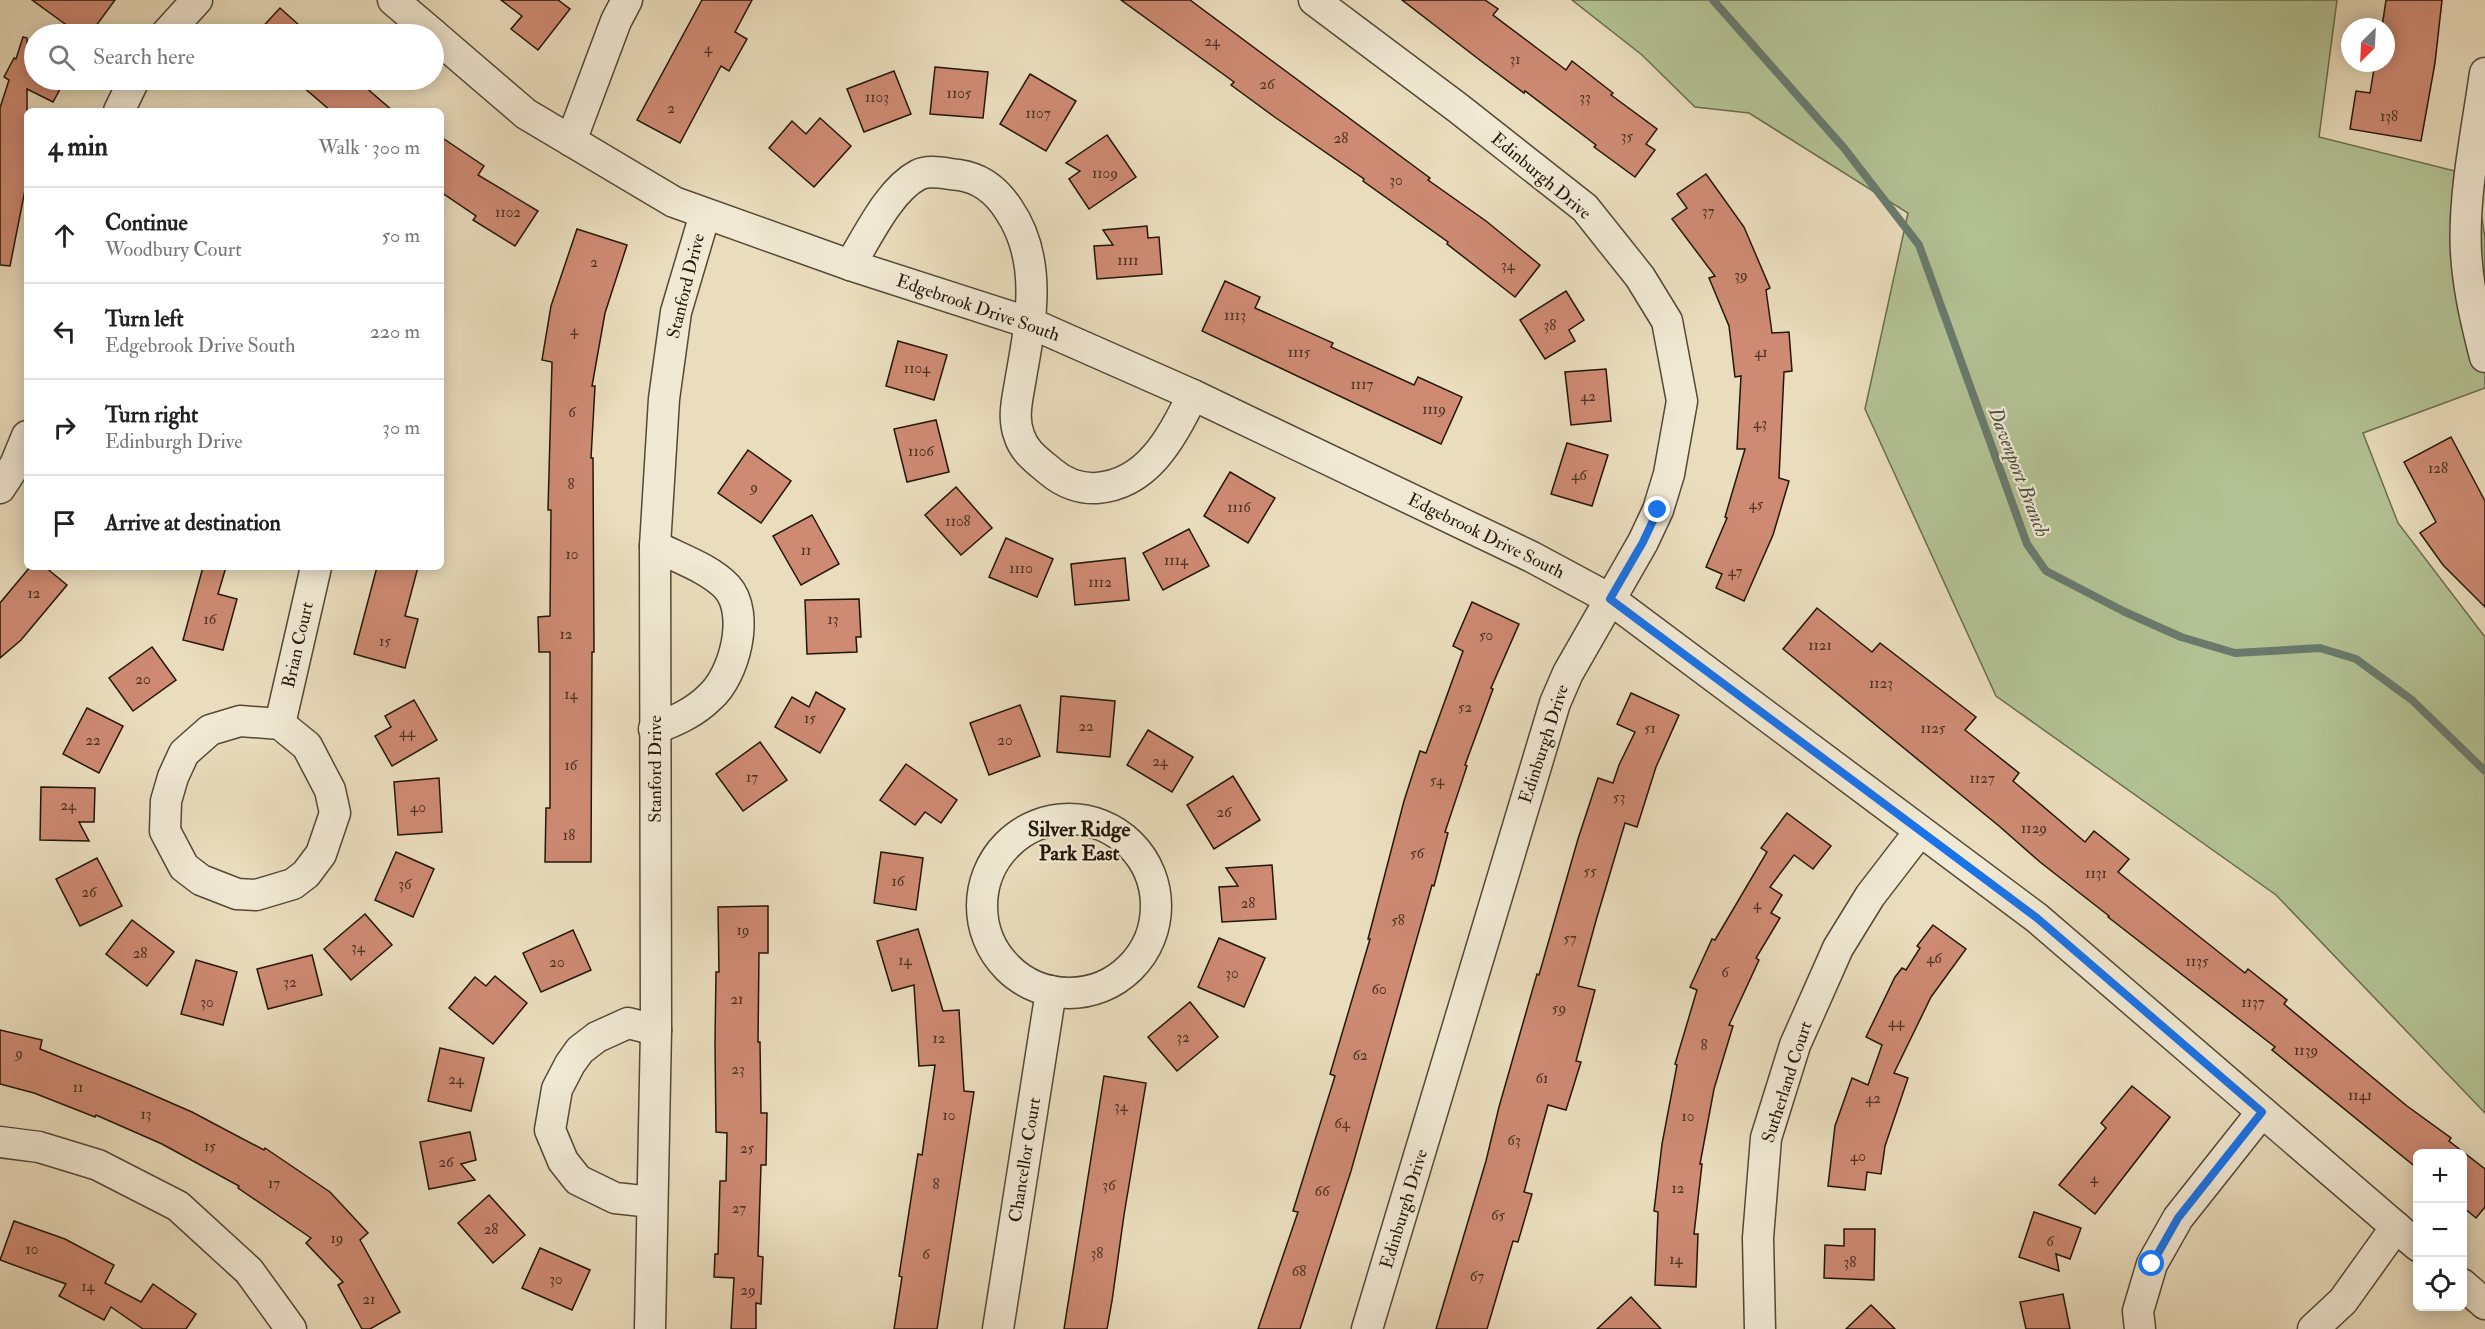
<!DOCTYPE html>
<meta charset="utf-8">
<style>
body{margin:0;font-family:"IM FELL Double Pica",serif;background:#f6f6f6;color:#222}
.controls{position:absolute;right:18px;bottom:18px;display:grid;overflow:hidden;border-radius:9px;box-shadow:0 3px 15px #0003}
.controls button{width:54px;height:54px;display:grid;place-items:center;padding:0;border:0;border-bottom:2px solid #e0e0e0;background:#fff;color:#222;font:30px sans-serif}
.compass{position:absolute;left:2341px;top:18px;width:54px;height:54px;border-radius:50%;background:#fff;box-shadow:0 3px 15px #0003;rotate:204deg}
.stop{position:absolute;width:18px;height:18px;margin:-14px;border:4px solid #1a73e8;border-radius:50%;background:#fff}
.stop.end{background:#1a73e8;border-color:#fff;box-shadow:0 2px 6px #0008}
.list{margin:0;padding:0;list-style:none}
h2{display:flex;justify-content:space-between;align-items:center;height:78px;margin:0;padding:0 24px;font-size:26px}
h2 small{font-size:20px;font-weight:400;color:#767676}
.list li{display:grid;grid-template-columns:39px 1fr auto;gap:18px;align-items:center;box-sizing:border-box;height:96px;padding:0 24px;border-top:2px solid #e0e0e0}
.list b{display:block;font-size:22px;white-space:nowrap}
.list p{margin:0;font-size:20px;white-space:nowrap;color:#767676}
.list em{font-size:20px;font-style:normal;color:#767676}
.icon{flex:none;width:33px;height:33px;fill:none;stroke:currentColor;stroke-width:2;stroke-linecap:round;stroke-linejoin:round}
.map{position:relative;flex:none;width:2485px;height:1329px;overflow:hidden}
.search{position:absolute;background:#fff;box-shadow:0 3px 15px #0003;left:24px;top:24px;width:420px;height:66px;display:flex;align-items:center;gap:15px;box-sizing:border-box;padding:0 21px;border-radius:33px;color:#767676;font-size:22px}
.panel{position:absolute;background:#fff;box-shadow:0 3px 15px #0003;left:24px;top:108px;width:420px;height:462px;border-radius:9px}
.map>svg:first-child{display:block}
.green{fill:#b3c294;stroke:#6b6c4f;stroke-width:1.5}
.lines{fill:none;stroke-linecap:round;stroke-linejoin:round}
.stream{stroke:#697a6d;stroke-width:8}
.building{fill:#ce8a73;stroke:#23160a;stroke-width:1.5}
.minor-casing{stroke:#554837;stroke-width:33}
.minor{stroke:#f1e9d4;stroke-width:30}
.route{stroke:#1a73e8;stroke-width:8}
.labels{text-anchor:middle;dominant-baseline:central;stroke-width:4.5;stroke-linejoin:round;paint-order:stroke}
.number-label{font-size:15px;fill:#4e3324}
.street-label{font-size:18px;fill:#23160a;stroke:#f1e9d4}
.water-label{font-size:20px;font-style:italic;fill:#4c5044;stroke:#f1e9d4}
.quarter-label{font-size:21px;font-weight:bold;fill:#23160a;stroke:#f1e9d4}
</style>
<div class="map">
<svg width="2485" height="1329" viewBox="0 0 2485 1329">
<rect width="100%" height="100%" fill="#eaddbd"/>
<filter id="stains"><feTurbulence type="fractalNoise" baseFrequency=".00333" numOctaves="4"/><feColorMatrix values="0 0 0 0 .2 0 0 0 0 .09 0 0 0 0 .02 0 0 0 .5 -.17"/></filter>
<radialGradient id="worn" r=".72"><stop offset=".6" stop-color="#630" stop-opacity="0"/><stop offset="1" stop-color="#630" stop-opacity=".3"/></radialGradient>
<!-- green -->
<polygon class="green" points="1572,0 2337,0 2319,137 2475,176 2485,238 2485,388 2363,433 2398,523 2485,637 2485,1113 2276,895 1996,696 1865,409 1908,213 1749,113 1695,107 1642,55"/>
<g class="lines">
<!-- stream -->
<polyline class="stream" points="1713,0 1844,148 1919,245 2027,544 2046,571 2125,612 2181,637 2235,653 2320,648 2356,659 2412,700 2485,771"/>
</g>
<!-- building -->
<g class="building">
<polygon points="32,0 115,0 90,34 79,34"/>
<polygon points="501,0 558,0 570,9 538,50 511,29 522,16"/>
<polygon points="702,0 752,0 735,32 747,39 729,71 721,66 680,143 637,120"/>
<polygon points="1121,0 1190,0 1430,178 1428,180 1486,221 1540,265 1515,297 1447,244 1448,242 1363,181 1364,179 1276,118 1231,85 1234,82"/>
<polygon points="1402,0 1485,0 1498,9 1493,15 1566,70 1572,61 1613,93 1611,95 1657,129 1646,144 1655,150 1635,177 1594,147 1596,145 1525,91 1524,93 1481,61"/>
<polygon points="2386,0 2442,0 2435,63 2421,141 2350,129 2356,91 2370,93 2375,63 2386,63 2386,27 2382,27"/>
<polygon points="280,8 309,34 256,34"/>
<polygon points="23,37 27,38 27,64 34,68 34,80 65,80 53,102 27,89 27,180 10,266 0,265 0,108 9,80 4,77 14,58 16,59"/>
<polygon points="935,67 988,72 983,118 930,114"/>
<polygon points="894,71 911,114 864,132 847,89"/>
<polygon points="1030,74 1076,101 1046,151 1000,124"/>
<polygon points="295,80 357,80 393,111 331,111"/>
<polygon points="820,118 851,146 814,187 769,148 792,121 806,134"/>
<polygon points="1107,135 1136,177 1089,209 1069,179 1080,171 1066,163"/>
<polygon points="441,137 484,166 478,175 538,211 515,246 473,220 476,216 441,192"/>
<polygon points="1706,174 1744,227 1770,288 1766,290 1772,333 1789,332 1792,371 1784,372 1779,478 1789,481 1773,535 1744,601 1716,588 1722,574 1706,567 1727,518 1725,517 1745,449 1737,449 1741,376 1735,377 1729,326 1709,278 1715,276 1672,219 1687,208 1677,194"/>
<polygon points="1147,226 1148,238 1159,237 1162,274 1097,279 1094,246 1113,245 1103,230"/>
<polygon points="577,229 627,245 605,313 592,386 595,386 591,458 593,458 594,652 592,652 591,862 545,862 546,808 550,808 550,652 539,652 538,617 550,616 551,510 548,510 552,362 542,360 551,306"/>
<polygon points="1225,281 1260,297 1255,308 1333,343 1331,347 1414,385 1418,377 1462,397 1441,444 1202,331"/>
<polygon points="1566,291 1584,320 1569,330 1575,341 1545,359 1520,320"/>
<polygon points="898,341 947,355 934,400 886,386"/>
<polygon points="1606,369 1611,421 1571,425 1565,372"/>
<polygon points="936,420 949,472 907,482 894,429"/>
<polygon points="2451,437 2485,501 2485,607 2443,565 2420,533 2436,522 2404,462"/>
<polygon points="1567,443 1608,455 1592,506 1551,494"/>
<polygon points="748,450 791,481 761,523 718,493"/>
<polygon points="1230,472 1275,498 1248,543 1204,516"/>
<polygon points="956,487 992,528 961,555 925,515"/>
<polygon points="812,515 839,564 801,585 773,536"/>
<polygon points="1189,529 1209,566 1163,590 1143,553"/>
<polygon points="1006,538 1053,559 1037,597 989,577"/>
<polygon points="1125,558 1129,600 1075,605 1071,564"/>
<polygon points="30,567 45,567 67,585 21,640 0,658 0,603"/>
<polygon points="203,567 226,567 218,594 237,599 223,650 183,640"/>
<polygon points="377,567 418,567 405,616 418,619 405,668 354,654"/>
<polygon points="859,599 861,637 856,637 857,652 807,654 805,600"/>
<polygon points="1472,602 1519,624 1491,688 1493,689 1465,765 1467,766 1445,832 1448,833 1434,886 1432,885 1351,1171 1300,1329 1258,1329 1298,1212 1293,1211 1335,1076 1330,1074 1370,939 1368,939 1404,801 1420,751 1426,753 1463,651 1453,646"/>
<polygon points="1817,608 1872,652 1880,643 1976,717 1965,730 2019,773 2013,781 2085,842 2094,831 2129,859 2118,872 2245,973 2248,969 2287,1000 2284,1004 2407,1106 2451,1138 2449,1141 2485,1169 2485,1207 2476,1218 2463,1207 2463,1154 2418,1154 2418,1169 2272,1050 2275,1047 2108,917 2109,916 2040,862 1999,826 1783,649"/>
<polygon points="152,647 176,680 133,711 109,678"/>
<polygon points="816,692 845,709 820,753 775,727 792,697 809,707"/>
<polygon points="1631,693 1679,715 1656,767 1637,827 1625,823 1597,917 1578,986 1595,990 1576,1061 1581,1062 1566,1110 1548,1105 1524,1192 1532,1194 1518,1242 1513,1241 1487,1329 1436,1329 1486,1161 1499,1107 1537,974 1539,975 1578,839 1598,778 1613,783 1619,765 1635,732 1617,724"/>
<polygon points="1061,696 1115,701 1110,757 1057,752"/>
<polygon points="414,700 437,740 392,766 375,736 391,727 385,716"/>
<polygon points="1020,705 1040,756 989,775 970,723"/>
<polygon points="87,708 123,726 99,773 63,754"/>
<polygon points="1148,730 1193,757 1172,792 1127,765"/>
<polygon points="760,742 787,780 743,811 716,774"/>
<polygon points="906,764 957,800 941,823 925,812 915,825 880,800"/>
<polygon points="1233,776 1260,820 1214,849 1187,805"/>
<polygon points="439,778 442,832 398,835 394,782"/>
<polygon points="41,787 95,788 94,822 79,822 89,841 40,840"/>
<polygon points="1787,813 1831,846 1813,869 1794,855 1770,887 1782,895 1771,913 1780,918 1756,958 1759,960 1729,1025 1733,1026 1714,1089 1700,1164 1702,1164 1694,1234 1698,1234 1696,1287 1655,1285 1658,1212 1654,1211 1662,1144 1677,1065 1675,1064 1697,990 1690,987 1712,939 1715,940 1767,852 1761,848"/>
<polygon points="396,852 434,869 413,917 375,900"/>
<polygon points="881,852 923,858 916,910 874,903"/>
<polygon points="97,858 122,906 80,926 56,879"/>
<polygon points="1272,865 1276,919 1222,922 1219,887 1238,886 1226,868"/>
<polygon points="768,906 768,953 759,953 758,1042 760,1042 761,1113 767,1113 766,1165 761,1165 758,1256 763,1257 761,1304 756,1303 756,1329 731,1329 734,1278 714,1277 715,1254 718,1254 720,1181 726,1181 727,1133 716,1132 715,1042 716,972 719,972 718,907"/>
<polygon points="365,914 392,945 351,980 324,949"/>
<polygon points="132,920 174,952 147,986 106,954"/>
<polygon points="1933,925 1966,949 1931,997 1894,1073 1908,1078 1885,1146 1881,1174 1867,1172 1865,1190 1828,1186 1835,1126 1852,1078 1868,1085 1882,1045 1866,1037 1895,977 1902,968 1906,970 1920,948 1917,946"/>
<polygon points="918,929 943,1011 959,1010 964,1091 974,1092 937,1329 894,1329 902,1277 899,1276 918,1154 922,1155 935,1065 919,1066 914,985 892,991 877,941"/>
<polygon points="573,930 591,970 541,992 523,953"/>
<polygon points="1219,938 1265,958 1244,1007 1198,987"/>
<polygon points="312,955 322,995 268,1009 257,969"/>
<polygon points="196,960 237,972 223,1025 181,1014"/>
<polygon points="495,976 527,1003 493,1044 449,1008 475,977 486,986"/>
<polygon points="1190,1002 1218,1037 1177,1071 1148,1037"/>
<polygon points="0,1030 42,1040 40,1049 130,1085 192,1112 264,1150 265,1148 330,1192 368,1233 360,1240 400,1312 370,1329 362,1329 338,1285 343,1282 306,1243 311,1238 238,1188 239,1186 162,1144 96,1115 95,1117 34,1093 0,1084"/>
<polygon points="440,1048 484,1058 471,1111 428,1101"/>
<polygon points="1104,1076 1146,1083 1124,1215 1112,1301 1107,1329 1064,1329"/>
<polygon points="2132,1086 2170,1117 2095,1214 2059,1185 2106,1128 2101,1123"/>
<polygon points="470,1132 476,1160 461,1164 475,1180 429,1189 420,1142"/>
<polygon points="489,1195 525,1235 493,1263 458,1223"/>
<polygon points="2034,1212 2081,1228 2070,1259 2056,1254 2059,1271 2019,1257"/>
<polygon points="14,1221 65,1239 114,1265 105,1283 141,1302 153,1284 196,1314 186,1329 143,1329 111,1307 104,1320 59,1296 66,1284 0,1260"/>
<polygon points="1844,1229 1875,1229 1874,1280 1824,1278 1825,1245 1844,1246"/>
<polygon points="540,1248 590,1270 572,1310 522,1288"/>
<polygon points="2063,1294 2070,1329 2026,1329 2020,1302"/>
<polygon points="1631,1297 1661,1329 1597,1329"/>
<polygon points="1871,1305 1895,1329 1846,1329"/>
</g>
<g class="lines">
<!-- minor casing -->
<g class="minor-casing">
<g id="minor">
<polyline points="393,0 433,34"/>
<polyline points="1314,0 1458,108 1585,208 1640,277 1667,321 1682,401 1669,474 1658,510 1643,542 1568,673 1555,703 1367,1329"/>
<polyline points="166,34 197,0"/>
<polyline points="434,35 526,114 674,202 850,265 1030,323 1193,395 1532,557 1610,599 2037,918 2418,1246"/>
<path d="M2485,73C2477,130 2463,195 2466,252C2468,288 2476,322 2485,357"/>
<polyline points="119,111 134,80"/>
<polyline points="571,141 616,21 627,0"/>
<path d="M850,265C867,238 889,190 918,175C929,169 947,174 959,175C980,178 997,191 1009,210C1043,260 1031,321 1021,377C1018,397 1012,416 1019,435C1024,452 1038,461 1051,472C1064,483 1081,489 1097,488C1149,484 1172,436 1193,395"/>
<polyline points="0,488 15,465 27,436"/>
<polygon points="240,721 280,724 307,746 330,790 335,813 321,854 306,874 293,884 256,895 237,894 201,880 184,867 165,831 166,801 173,777 184,753 210,730"/>
<polyline points="280,724 316,567"/>
<path d="M654,729C675,721 694,713 710,697C734,676 751,614 727,587C709,568 678,558 655,546"/>
<circle cx="1069" cy="906" r="87"/>
<polyline points="0,1142 39,1147 98,1165 178,1206 249,1271 291,1329"/>
<polyline points="652,1202 615,1198 578,1180 563,1161 550,1130 557,1089 570,1064 580,1050 597,1037 628,1023 656,1030"/>
<polyline points="2462,1284 2485,1304"/>
<polyline points="650,1329 656,1030 655,546 664,399 676,312 705,214"/>
<polyline points="998,1329 1051,991"/>
<polyline points="1760,1329 1758,1238 1766,1138 1795,1045 1838,948 1870,896 1920,831"/>
<polyline points="2140,1329 2138,1311 2152,1264 2178,1218 2262,1112"/>
<polyline points="2313,1329 2343,1301 2396,1227"/>
</g>
</g>
<!-- minor -->
<use href="#minor" class="minor"/>
</g>
<g class="lines">
<!-- route -->
<polyline class="route" points="1658,510 1643,542 1610,599 2037,918 2262,1112 2178,1218 2152,1264"/>
</g>
<g class="labels">
<!-- number labels -->
<g class="number-label">
<text x="1212" y="41">24</text>
<text x="708" y="48">4</text>
<text x="1515" y="59">31</text>
<text x="1267" y="84">26</text>
<text x="959" y="93">1105</text>
<text x="877" y="97">1103</text>
<text x="1585" y="97">33</text>
<text x="671" y="108">2</text>
<text x="1038" y="113">1107</text>
<text x="2389" y="116">138</text>
<text x="1627" y="136">35</text>
<text x="1341" y="138">28</text>
<text x="1105" y="173">1109</text>
<text x="1396" y="180">30</text>
<text x="1708" y="211">37</text>
<text x="508" y="212">1102</text>
<text x="1128" y="260">1111</text>
<text x="594" y="262">2</text>
<text x="1508" y="265">34</text>
<text x="1741" y="275">39</text>
<text x="1235" y="315">1113</text>
<text x="1550" y="325">38</text>
<text x="574" y="330">4</text>
<text x="1299" y="352">1115</text>
<text x="1761" y="352">41</text>
<text x="917" y="368">1104</text>
<text x="1362" y="384">1117</text>
<text x="1588" y="396">42</text>
<text x="1434" y="409">1119</text>
<text x="572" y="412">6</text>
<text x="1760" y="423">43</text>
<text x="921" y="451">1106</text>
<text x="2438" y="468">128</text>
<text x="1579" y="475">46</text>
<text x="571" y="484">8</text>
<text x="754" y="487">9</text>
<text x="1756" y="504">45</text>
<text x="1239" y="507">1116</text>
<text x="958" y="521">1108</text>
<text x="806" y="550">11</text>
<text x="572" y="554">10</text>
<text x="1176" y="560">1114</text>
<text x="1021" y="568">1110</text>
<text x="1735" y="571">47</text>
<text x="1100" y="582">1112</text>
<text x="34" y="593">12</text>
<text x="210" y="619">16</text>
<text x="833" y="619">13</text>
<text x="566" y="634">12</text>
<text x="1486" y="635">50</text>
<text x="385" y="641">15</text>
<text x="1820" y="645">1121</text>
<text x="143" y="679">20</text>
<text x="1881" y="683">1123</text>
<text x="571" y="694">14</text>
<text x="1465" y="707">52</text>
<text x="810" y="718">15</text>
<text x="1086" y="726">22</text>
<text x="1650" y="728">51</text>
<text x="1933" y="728">1125</text>
<text x="407" y="732">44</text>
<text x="93" y="740">22</text>
<text x="1005" y="740">20</text>
<text x="1160" y="761">24</text>
<text x="571" y="765">16</text>
<text x="752" y="777">17</text>
<text x="1982" y="778">1127</text>
<text x="1437" y="780">54</text>
<text x="1619" y="797">53</text>
<text x="68" y="805">24</text>
<text x="418" y="807">40</text>
<text x="1224" y="812">26</text>
<text x="2034" y="828">1129</text>
<text x="569" y="835">18</text>
<text x="1417" y="853">56</text>
<text x="1590" y="871">55</text>
<text x="2096" y="873">1131</text>
<text x="898" y="881">16</text>
<text x="405" y="884">36</text>
<text x="89" y="892">26</text>
<text x="1248" y="903">28</text>
<text x="1757" y="904">4</text>
<text x="1398" y="920">58</text>
<text x="743" y="930">19</text>
<text x="1570" y="938">57</text>
<text x="358" y="947">34</text>
<text x="140" y="953">28</text>
<text x="1934" y="958">46</text>
<text x="905" y="960">14</text>
<text x="2197" y="961">1135</text>
<text x="557" y="962">20</text>
<text x="1725" y="972">6</text>
<text x="1232" y="973">30</text>
<text x="290" y="982">32</text>
<text x="1379" y="989">60</text>
<text x="737" y="999">21</text>
<text x="207" y="1002">30</text>
<text x="2253" y="1002">1137</text>
<text x="1559" y="1008">59</text>
<text x="1896" y="1022">44</text>
<text x="1183" y="1037">32</text>
<text x="939" y="1038">12</text>
<text x="1704" y="1045">8</text>
<text x="2306" y="1050">1139</text>
<text x="19" y="1053">9</text>
<text x="1360" y="1055">62</text>
<text x="738" y="1069">23</text>
<text x="1542" y="1078">61</text>
<text x="456" y="1079">24</text>
<text x="78" y="1087">11</text>
<text x="2360" y="1095">1141</text>
<text x="1873" y="1098">42</text>
<text x="1121" y="1106">34</text>
<text x="146" y="1114">13</text>
<text x="949" y="1115">10</text>
<text x="1688" y="1116">10</text>
<text x="1342" y="1123">64</text>
<text x="1514" y="1140">63</text>
<text x="210" y="1146">15</text>
<text x="747" y="1148">25</text>
<text x="1858" y="1156">40</text>
<text x="446" y="1162">26</text>
<text x="2094" y="1178">4</text>
<text x="274" y="1183">17</text>
<text x="936" y="1184">8</text>
<text x="1109" y="1185">36</text>
<text x="1678" y="1188">12</text>
<text x="1322" y="1191">66</text>
<text x="739" y="1208">27</text>
<text x="1498" y="1215">65</text>
<text x="491" y="1229">28</text>
<text x="337" y="1238">19</text>
<text x="2050" y="1241">6</text>
<text x="32" y="1249">10</text>
<text x="1097" y="1253">38</text>
<text x="926" y="1254">6</text>
<text x="1676" y="1259">14</text>
<text x="1850" y="1262">38</text>
<text x="1299" y="1271">68</text>
<text x="1477" y="1276">67</text>
<text x="556" y="1279">30</text>
<text x="88" y="1286">14</text>
<text x="748" y="1290">29</text>
<text x="369" y="1299">21</text>
</g>
<!-- street labels -->
<g class="street-label">
<text transform="translate(1541 176) rotate(40)">Edinburgh Drive</text>
<text transform="translate(686 286) rotate(-76)">Stanford Drive</text>
<text transform="translate(978 308) rotate(19)">Edgebrook Drive South</text>
<text transform="translate(1486 536) rotate(26)">Edgebrook Drive South</text>
<text transform="translate(298 645) rotate(-77)">Brian Court</text>
<text transform="translate(1544 744) rotate(-72)">Edinburgh Drive</text>
<text transform="translate(655 769) rotate(-90)">Stanford Drive</text>
<text transform="translate(1787 1082) rotate(-72)">Sutherland Court</text>
<text transform="translate(1025 1160) rotate(-81)">Chancellor Court</text>
<text transform="translate(1404 1209) rotate(-73)">Edinburgh Drive</text>
</g>
<!-- water labels -->
<g class="water-label">
<text transform="translate(2019 472) rotate(69)">Davenport Branch</text>
</g>
<!-- quarter labels -->
<g class="quarter-label">
<text x="1079" y="829">Silver Ridge<tspan x="1079" dy="24">Park East</tspan></text>
</g>
</g>
<rect width="100%" height="100%" filter="url(#stains)"/>
<rect width="100%" height="100%" fill="url(#worn)"/>
</svg>
<div class="controls">
<button>+</button>
<button>−</button>
<button><svg class="icon" aria-label="locate" viewBox="0 0 24 24"><circle cx="12" cy="12" r="6"/><path d="M12 2v4M12 18v4M2 12h4M18 12h4"/></svg></button>
</div>
<svg class="compass" viewBox="-18 -18 36 36"><path d="M0-13l5 13h-10z" fill="#e53935"/><path d="M0 13l5-13h-10z" fill="#767676"/></svg>
<div class="stop" style="left:2152px;top:1264px"></div>
<div class="stop end" style="left:1658px;top:510px"></div>
<div class="search"><svg class="icon" aria-label="search" viewBox="0 0 24 24"><circle cx="10" cy="10" r="6"/><path d="M15 15l6 6"/></svg>Search here</div>
<section class="panel">
<h2>4 min<small>Walk · 300 m</small></h2>
<ul class="list">
<li><svg class="icon" aria-label="ahead" viewBox="0 0 24 24"><path d="M12 20V5M6 11l6-6 6 6"/></svg><div><b>Continue</b><p>Woodbury Court</p></div><em>50 m</em></li>
<li><svg class="icon" aria-label="left" viewBox="0 0 24 24"><path d="M17 20v-9H6M10 6l-5 5 5 5"/></svg><div><b>Turn left</b><p>Edgebrook Drive South</p></div><em>220 m</em></li>
<li><svg class="icon" aria-label="right" viewBox="0 0 24 24"><path d="M7 20v-9h11M14 6l5 5-5 5"/></svg><div><b>Turn right</b><p>Edinburgh Drive</p></div><em>30 m</em></li>
<li><svg class="icon" aria-label="arrive" viewBox="0 0 24 24"><path d="M6 21V4h12l-3 4 3 4H6"/></svg><div><b>Arrive at destination</b></div></li>
</ul>
</section>
</div>
